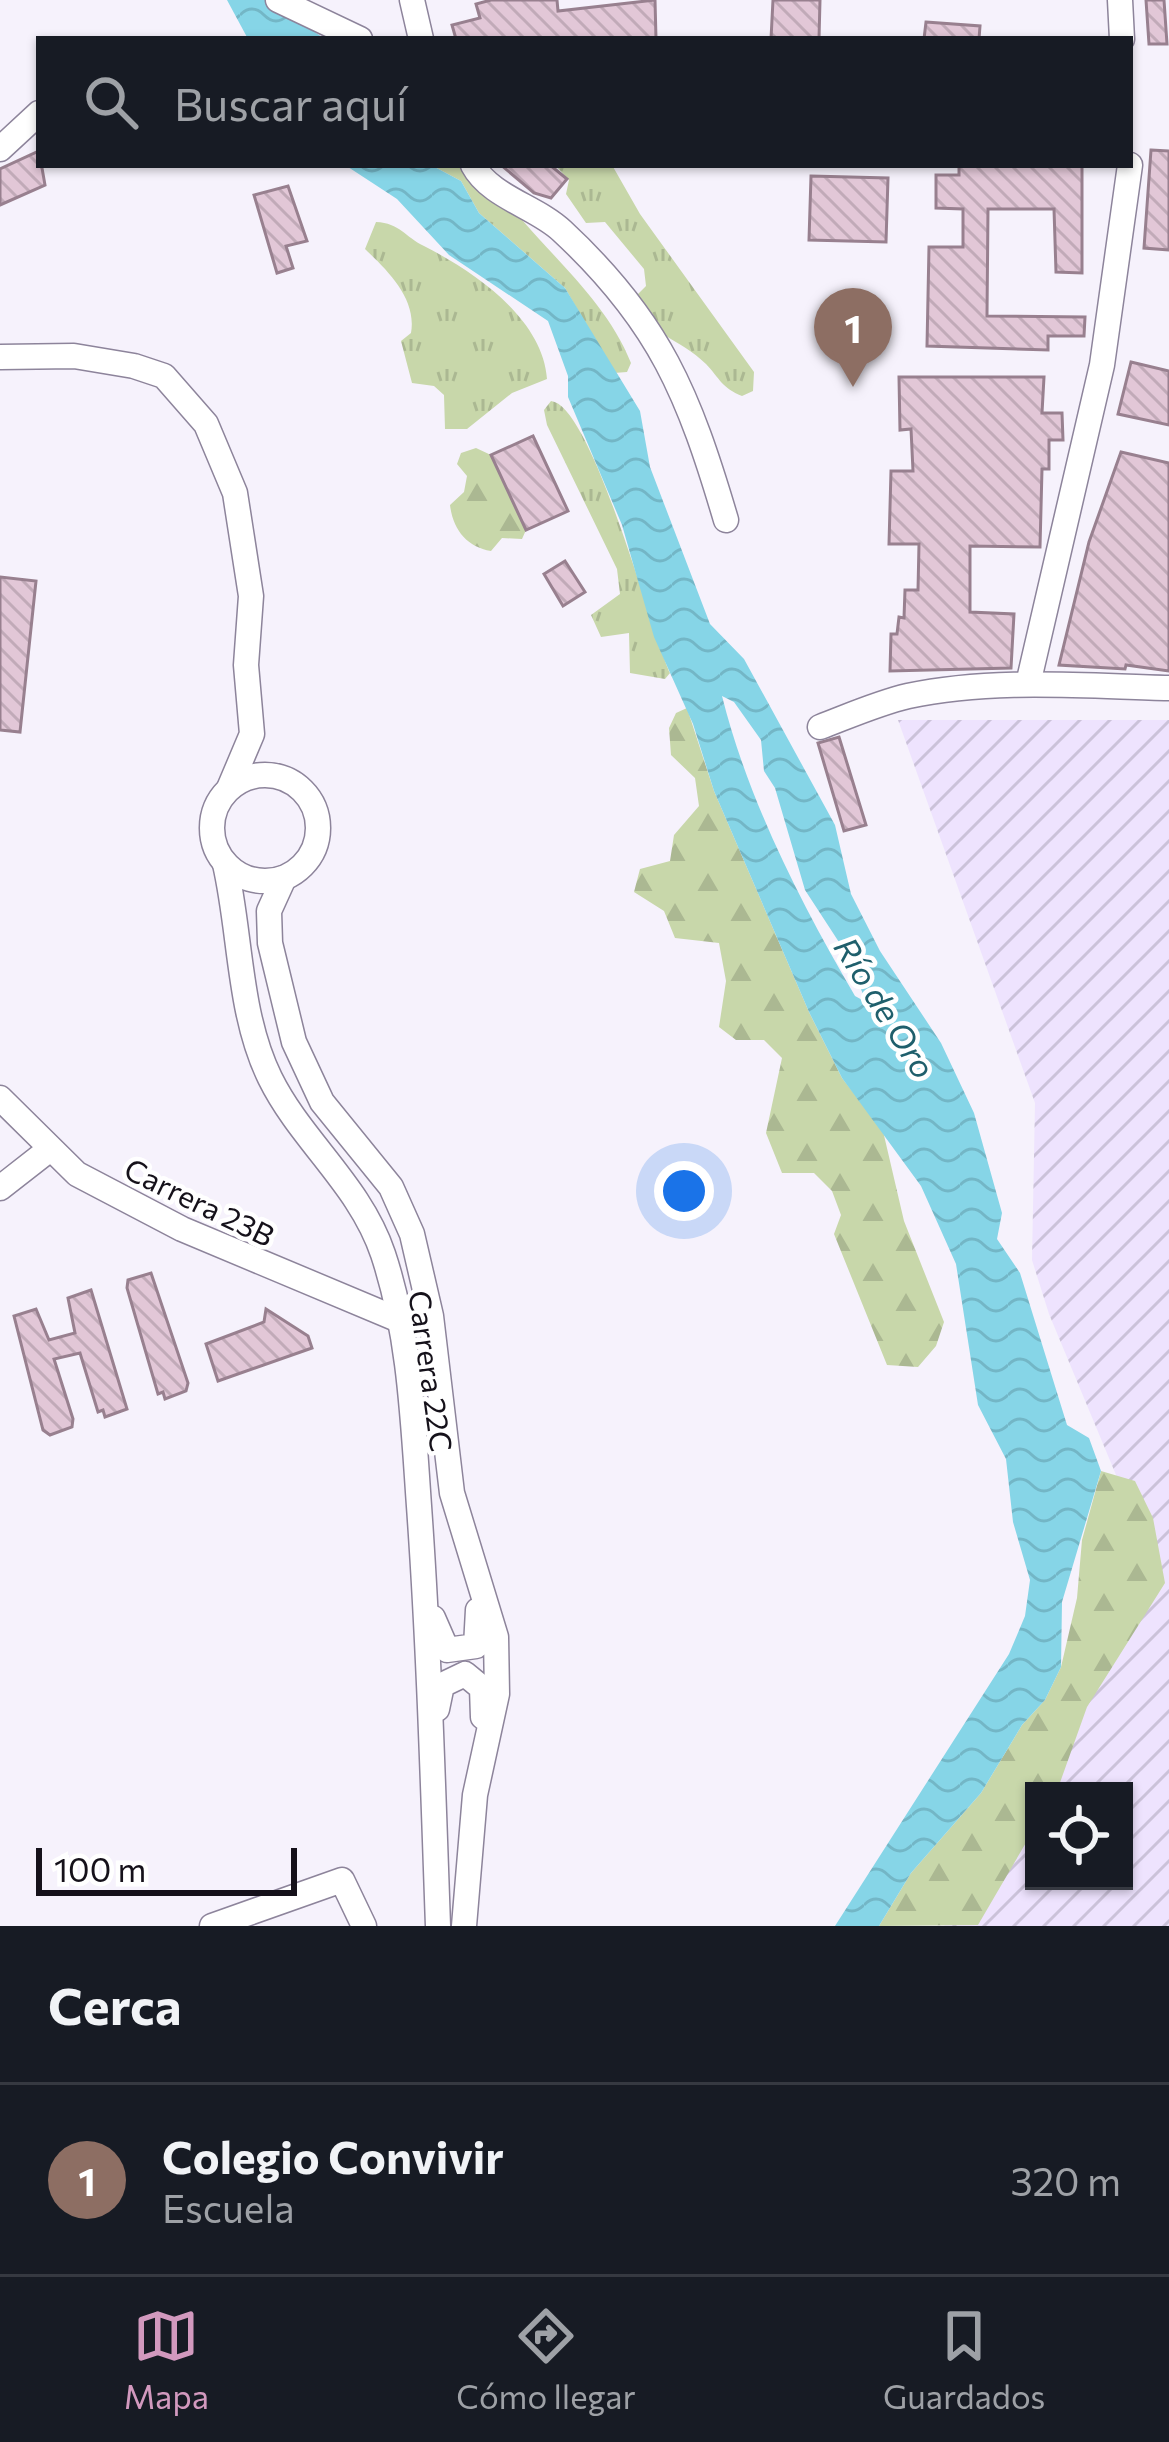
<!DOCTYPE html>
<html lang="es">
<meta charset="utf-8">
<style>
body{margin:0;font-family:Commissioner,sans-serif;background:#242831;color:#f1f3f6}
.controls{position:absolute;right:36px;bottom:36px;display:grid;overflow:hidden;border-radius:0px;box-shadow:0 3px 9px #0004}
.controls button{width:108px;height:108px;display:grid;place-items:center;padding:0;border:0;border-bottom:3px solid #363941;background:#171b24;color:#f1f3f6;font:60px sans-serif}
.scale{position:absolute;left:36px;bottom:30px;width:261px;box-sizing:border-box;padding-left:12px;border:6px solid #15111a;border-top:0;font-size:33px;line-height:42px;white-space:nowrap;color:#15111a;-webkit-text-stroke:9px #fff;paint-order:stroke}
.you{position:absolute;left:684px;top:1191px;width:42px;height:42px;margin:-30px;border:9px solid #fff;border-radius:50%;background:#1a73e8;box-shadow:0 0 0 18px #1a73e833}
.badge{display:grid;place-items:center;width:78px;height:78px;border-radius:50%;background:#d299be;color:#fff;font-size:39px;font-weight:700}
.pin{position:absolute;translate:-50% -99px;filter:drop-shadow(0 3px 6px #0008)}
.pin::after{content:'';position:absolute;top:63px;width:42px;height:36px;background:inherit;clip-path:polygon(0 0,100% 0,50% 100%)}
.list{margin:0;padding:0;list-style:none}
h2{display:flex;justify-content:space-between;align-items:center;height:156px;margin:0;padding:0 48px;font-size:51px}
h2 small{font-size:39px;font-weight:400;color:#9ea1a6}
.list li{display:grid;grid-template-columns:78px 1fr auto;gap:36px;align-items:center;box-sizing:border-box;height:192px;padding:0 48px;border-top:3px solid #363941}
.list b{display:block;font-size:45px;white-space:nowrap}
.list p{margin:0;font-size:39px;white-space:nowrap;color:#9ea1a6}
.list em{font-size:39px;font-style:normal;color:#9ea1a6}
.icon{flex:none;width:66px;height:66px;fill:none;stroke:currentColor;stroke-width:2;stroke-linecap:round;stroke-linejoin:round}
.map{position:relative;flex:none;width:1169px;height:1926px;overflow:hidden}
.search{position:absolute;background:#171b24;box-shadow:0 3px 9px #0004;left:36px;right:36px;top:36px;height:132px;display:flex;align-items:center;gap:30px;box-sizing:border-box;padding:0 42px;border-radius:0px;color:#9ea1a6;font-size:45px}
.sheet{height:348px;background:#171b24}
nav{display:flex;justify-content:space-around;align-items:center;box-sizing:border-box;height:168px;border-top:3px solid #363941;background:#171b24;font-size:33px;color:#9ea1a6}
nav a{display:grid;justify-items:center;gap:6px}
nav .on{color:#d299be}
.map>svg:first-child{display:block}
.industrial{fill:url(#industrial-furrows)}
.grass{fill:url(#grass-tufts)}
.forest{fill:url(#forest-firs)}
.water{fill:url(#water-waves);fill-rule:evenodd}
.building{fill:url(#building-back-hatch);stroke:#98808f;stroke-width:3}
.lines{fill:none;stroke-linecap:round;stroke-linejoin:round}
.minor-casing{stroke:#8d849b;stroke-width:27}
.minor{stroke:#fff;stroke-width:24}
.labels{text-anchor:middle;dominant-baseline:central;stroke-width:9;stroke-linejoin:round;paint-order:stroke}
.street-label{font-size:30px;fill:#15111a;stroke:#fff}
.water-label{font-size:33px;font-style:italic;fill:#1f5f6c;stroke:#fff}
</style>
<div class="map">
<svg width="1169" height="1926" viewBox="0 0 1169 1926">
<defs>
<pattern id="industrial-furrows" width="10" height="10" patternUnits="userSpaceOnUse" patternTransform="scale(3)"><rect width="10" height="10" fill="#eee3fe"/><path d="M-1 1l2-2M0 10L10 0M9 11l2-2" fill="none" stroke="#cbc2d9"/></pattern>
<pattern id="grass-tufts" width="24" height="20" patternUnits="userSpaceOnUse" patternTransform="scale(3)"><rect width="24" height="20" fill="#c8d7aa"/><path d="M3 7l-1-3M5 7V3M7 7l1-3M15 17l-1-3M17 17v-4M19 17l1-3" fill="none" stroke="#abb892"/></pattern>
<pattern id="forest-firs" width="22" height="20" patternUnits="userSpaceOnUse" patternTransform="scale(3)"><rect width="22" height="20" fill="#c8d7aa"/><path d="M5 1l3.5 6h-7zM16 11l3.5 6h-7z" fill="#abb892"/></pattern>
<pattern id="water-waves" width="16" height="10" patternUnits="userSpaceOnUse" patternTransform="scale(3)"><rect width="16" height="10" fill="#86d5e7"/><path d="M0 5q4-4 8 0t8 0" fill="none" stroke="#73b6c6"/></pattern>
<pattern id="building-back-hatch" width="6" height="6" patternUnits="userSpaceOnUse" patternTransform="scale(3)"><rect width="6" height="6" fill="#e2c7d7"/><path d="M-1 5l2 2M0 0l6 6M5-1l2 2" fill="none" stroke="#c1aab8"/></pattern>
</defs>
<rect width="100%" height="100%" fill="#f6f2fc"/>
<!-- industrial -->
<polygon class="industrial" points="898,720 1169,720 1169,1926 944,1926 1034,1813 1034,1881 1124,1881 1124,1791 1046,1791 1084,1702 1161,1583 1049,1314 1032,1260 1035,1103"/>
<!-- grass -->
<g class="grass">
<path d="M431,165H459C478,187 505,200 523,221C561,265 609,307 631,363L627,372L614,373L565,288L479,213L461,181Z"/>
<path d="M555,165H612L640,214L754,372L753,391L742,396C722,388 720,379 706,364C680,338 648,336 634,298L646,286L644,269L605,222L586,223L566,194L569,180Z"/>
<path d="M376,222C400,223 405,237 424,246C473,271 543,318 547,379L512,393L467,429H445L444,395L434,386L412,383L401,341L411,333C417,299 388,271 365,249Z"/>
<path d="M551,401C592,405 651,630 670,673L665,679L630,673L629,633L601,637L591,615L620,594L617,569L547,425L544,410Z"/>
</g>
<!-- forest -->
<g class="forest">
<path d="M476,448L491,455L526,530L522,539L502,538L491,551C467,547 453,530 450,505L464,492L467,476L457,464L461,453Z"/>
<polygon points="687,708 714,791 809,1012 842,1078 883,1131 904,1221 944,1322 936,1346 918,1367 887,1365 834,1234 841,1215 832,1191 814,1173 782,1173 766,1133 782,1058 764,1040 736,1040 719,1027 726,981 719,943 675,938 664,911 634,892 640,869 670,861 674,835 699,806 695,778 671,755 669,728 676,713"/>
<polygon points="1101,1471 1135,1481 1153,1518 1165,1583 1087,1707 1057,1791 1034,1791 1034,1829 978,1925 879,1926 911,1873 981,1793 1022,1725 1045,1700 1061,1667 1077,1598 1082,1540"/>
</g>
<!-- water -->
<g class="water">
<polygon points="227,0 267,0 325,39 248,39"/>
<path d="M345,165H431L461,181L479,213L565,288L640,411L650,467L710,624L744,659L835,825L851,894L880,951L941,1043L974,1113L1002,1213L997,1239L1020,1273L1067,1425L1089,1438L1101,1471L1062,1602L1061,1667L1045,1700L1022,1725L981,1793L911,1873L879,1926H835L1009,1654L1025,1616L1030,1580L1013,1522L1006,1459L978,1405L956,1264L921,1186L842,1078L809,1012L714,791L693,724L654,637L622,525L568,397V376L548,321L449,255L397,199ZM722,696L734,702L761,740L764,771L775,788L805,890L848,956L866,1002L855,996C801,904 748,800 722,696Z"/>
</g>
<!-- building -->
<g class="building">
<polygon points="491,0 557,0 558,11 655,0 656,39 456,39 452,25 480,18 476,4"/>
<polygon points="773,0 820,0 819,39 771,39"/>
<polygon points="1146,0 1164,0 1167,44 1149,44"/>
<polygon points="926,22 980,26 979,39 924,39"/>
<polygon points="1151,150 1169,151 1169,250 1144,248"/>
<polygon points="39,151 45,185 0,205 0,169"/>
<polygon points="501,165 550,165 567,179 551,198 534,193"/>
<polygon points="959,165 1082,165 1082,273 1056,272 1054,209 988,209 987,316 1085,317 1084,336 1048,336 1048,350 927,346 929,247 963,247 963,209 936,208 936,175 959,175"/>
<polygon points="811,176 888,178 886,242 809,240"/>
<polygon points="288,186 307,241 286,246 293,268 277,273 254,195"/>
<polygon points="1131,362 1169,371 1169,425 1118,414"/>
<polygon points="899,377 1044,377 1042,413 1062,413 1063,440 1049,440 1049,469 1042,469 1040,547 970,546 970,612 1014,614 1011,668 890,671 891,634 897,634 899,617 904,618 905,590 918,590 919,544 889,544 891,471 913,471 911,429 900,430"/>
<polygon points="533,436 568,511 526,530 491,455"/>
<polygon points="1121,452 1169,463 1169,671 1126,665 1125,669 1059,665 1089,542"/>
<polygon points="565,561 585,592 563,606 544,574"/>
<polygon points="0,577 36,581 20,732 0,730"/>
<polygon points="839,737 866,825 844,831 818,743"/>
<polygon points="151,1273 188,1383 186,1391 165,1399 163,1392 158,1394 127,1288 128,1280"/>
<polygon points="91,1290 127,1409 105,1417 103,1410 98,1412 80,1353 54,1359 73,1419 72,1427 50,1435 43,1430 14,1316 36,1309 49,1340 75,1333 68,1298"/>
<polygon points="266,1309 308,1336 312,1348 218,1381 206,1344 264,1322"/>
</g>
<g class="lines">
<!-- minor casing -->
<g class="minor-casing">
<g id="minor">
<polyline points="278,0 360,39"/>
<polyline points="412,0 421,39"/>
<polyline points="1120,0 1122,39"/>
<polyline points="0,149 39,113"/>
<path d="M473,165C490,197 537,207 562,231C660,322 689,395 726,520"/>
<polyline points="0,357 74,356 134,366 164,376 206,424 235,493 251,596 246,665 252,734 230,786"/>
<polyline points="1028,684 1102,365 1130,165"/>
<path d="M820,727C849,716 878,703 908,696C993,678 1083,686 1169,688"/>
<circle cx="265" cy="828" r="53"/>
<path d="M225,864C241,933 238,1013 270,1078C301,1141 360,1185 383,1254C410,1335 413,1422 419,1506C429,1646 433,1786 438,1926"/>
<polyline points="284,878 269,911 270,943 294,1042 322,1102 391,1187 412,1234 431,1316 452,1493 496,1637 497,1694 475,1795 464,1926"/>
<polyline points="0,1098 77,1174 182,1229 399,1320"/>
<polyline points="0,1188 50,1149"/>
<polyline points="433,1618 447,1650 476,1646 478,1610"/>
<polyline points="437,1709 442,1685 465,1674 482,1688 483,1717"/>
<polyline points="212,1926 342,1880 364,1926"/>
</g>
</g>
<!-- minor -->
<use href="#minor" class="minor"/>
</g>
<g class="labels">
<!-- street labels -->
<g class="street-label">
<text transform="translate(200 1201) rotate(26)">Carrera 23B</text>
<text transform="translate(432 1371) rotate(82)">Carrera 22C</text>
</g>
<!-- water labels -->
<g class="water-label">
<text transform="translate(886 1007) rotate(58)">Río de Oro</text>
</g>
</g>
</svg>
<div class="controls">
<button><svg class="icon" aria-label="locate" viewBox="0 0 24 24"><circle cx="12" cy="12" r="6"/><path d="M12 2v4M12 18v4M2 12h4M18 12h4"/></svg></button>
</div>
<div class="scale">100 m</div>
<div class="you"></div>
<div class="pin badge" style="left:853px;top:387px;background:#8d6e63">1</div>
<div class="search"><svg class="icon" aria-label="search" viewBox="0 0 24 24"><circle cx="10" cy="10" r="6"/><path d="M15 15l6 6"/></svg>Buscar aquí</div>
</div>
<section class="sheet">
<h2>Cerca<small></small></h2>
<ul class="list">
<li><span class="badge" style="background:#8d6e63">1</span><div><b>Colegio Convivir</b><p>Escuela</p></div><em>320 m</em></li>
</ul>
</section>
<nav>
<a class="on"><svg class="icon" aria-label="map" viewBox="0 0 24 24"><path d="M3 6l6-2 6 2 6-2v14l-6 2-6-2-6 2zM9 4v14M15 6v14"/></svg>Mapa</a>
<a><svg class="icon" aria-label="directions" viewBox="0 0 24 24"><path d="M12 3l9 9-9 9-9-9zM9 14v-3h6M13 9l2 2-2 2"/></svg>Cómo llegar</a>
<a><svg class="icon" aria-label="saved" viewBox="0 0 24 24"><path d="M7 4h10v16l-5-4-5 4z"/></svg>Guardados</a>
</nav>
